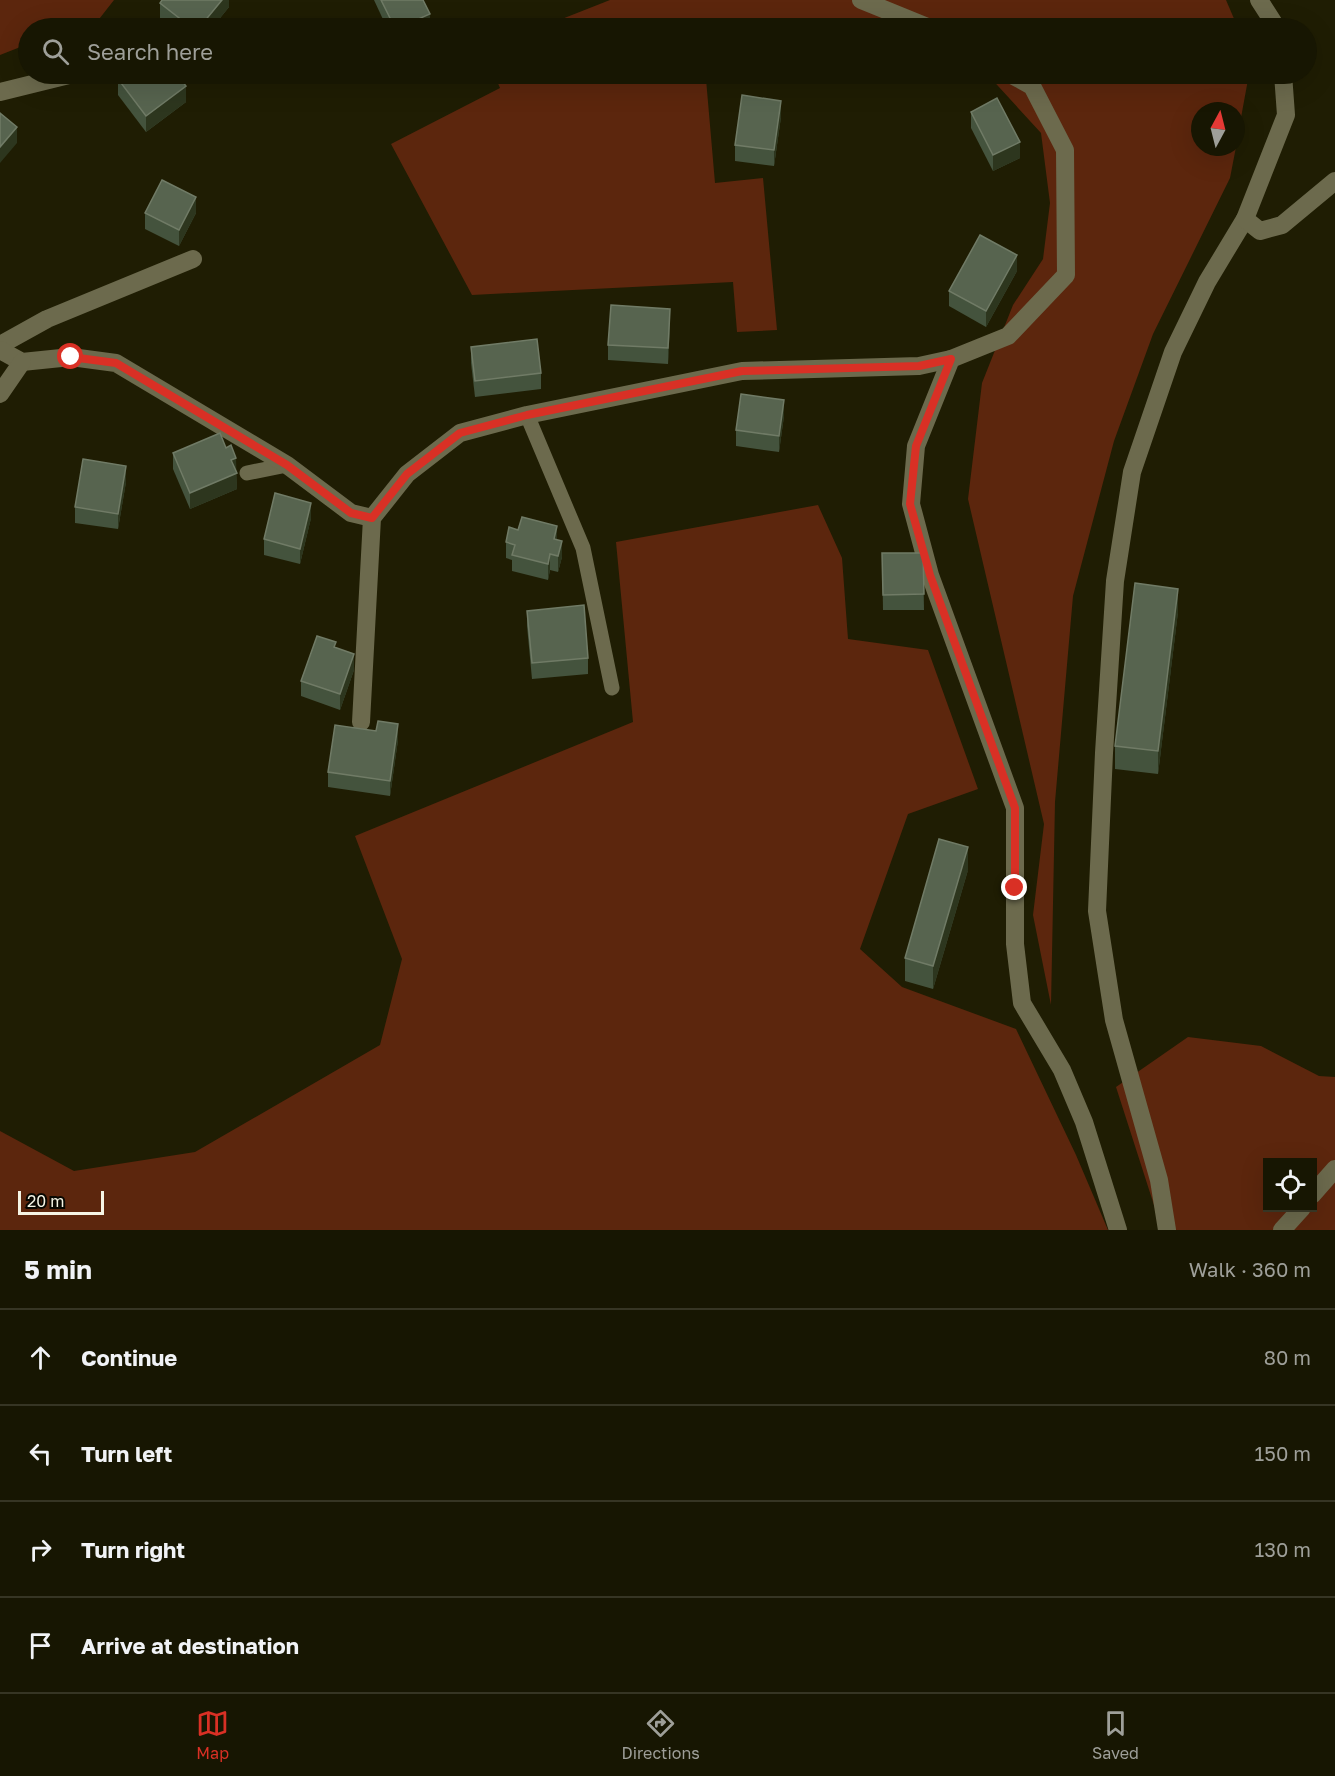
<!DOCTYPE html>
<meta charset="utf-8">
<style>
body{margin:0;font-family:"Golos Text",sans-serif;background:#201f0c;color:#f1f3f6}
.controls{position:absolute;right:18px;bottom:18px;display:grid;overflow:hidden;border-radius:0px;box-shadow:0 6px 24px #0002}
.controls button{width:54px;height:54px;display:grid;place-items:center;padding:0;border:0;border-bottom:2px solid #363524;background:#171602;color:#f1f3f6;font:30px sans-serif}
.compass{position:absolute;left:1191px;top:102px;width:54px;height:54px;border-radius:50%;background:#171602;box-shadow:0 6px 24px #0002;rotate:7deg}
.scale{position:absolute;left:18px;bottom:15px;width:86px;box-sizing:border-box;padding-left:6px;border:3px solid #f5f4e4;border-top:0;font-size:16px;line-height:21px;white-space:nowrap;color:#f5f4e4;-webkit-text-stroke:4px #080701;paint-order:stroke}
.stop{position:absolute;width:18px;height:18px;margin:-14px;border:4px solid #d93025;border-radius:50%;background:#fff}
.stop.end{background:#d93025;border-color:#fff;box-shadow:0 2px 6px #0008}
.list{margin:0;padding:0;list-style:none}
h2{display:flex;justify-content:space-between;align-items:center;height:78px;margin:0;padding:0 24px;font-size:26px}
h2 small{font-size:20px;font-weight:400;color:#9e9f99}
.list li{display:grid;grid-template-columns:39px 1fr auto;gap:18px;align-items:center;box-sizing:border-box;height:96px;padding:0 24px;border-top:2px solid #363524}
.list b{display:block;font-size:22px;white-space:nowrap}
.list em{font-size:20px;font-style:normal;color:#9e9f99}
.icon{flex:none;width:33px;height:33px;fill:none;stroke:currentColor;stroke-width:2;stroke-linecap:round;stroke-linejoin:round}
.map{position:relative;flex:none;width:1335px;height:1230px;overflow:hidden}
.search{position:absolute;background:#171602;box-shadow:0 6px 24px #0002;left:18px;right:18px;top:18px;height:66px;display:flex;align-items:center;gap:15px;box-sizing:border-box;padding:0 21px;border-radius:33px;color:#9e9f99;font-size:22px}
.sheet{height:462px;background:#171602}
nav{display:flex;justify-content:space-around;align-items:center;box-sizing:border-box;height:84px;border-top:2px solid #363524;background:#171602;font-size:16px;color:#9e9f99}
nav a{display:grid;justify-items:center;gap:3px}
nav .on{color:#d93025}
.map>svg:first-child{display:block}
.green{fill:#5c260d;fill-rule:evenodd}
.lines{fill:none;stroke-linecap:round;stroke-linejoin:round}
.service{stroke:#6c6a4d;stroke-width:15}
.minor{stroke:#6c6a4d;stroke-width:18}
.tertiary{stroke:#6c6a4d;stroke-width:18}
.wall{fill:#44533d}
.shaded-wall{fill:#2d361e}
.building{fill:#57644f;stroke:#707b66;stroke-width:1.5}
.route{stroke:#d93025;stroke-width:8}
</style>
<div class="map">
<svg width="1335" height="1230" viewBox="0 0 1335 1230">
<rect width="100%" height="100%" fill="#1f1d03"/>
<!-- green -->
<g class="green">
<polygon points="0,0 114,0 96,23 75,28 28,28 28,44 0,55"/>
<polygon points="610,0 1226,0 1238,28 539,28"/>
<polygon points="494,74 787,74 706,79 715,183 763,178 777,330 737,332 733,282 472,295 391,144 500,88"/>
<polygon points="987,74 1249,74 1236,145 1236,111 1200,111 1200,147 1236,147 1230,178 1153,334 1114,441 1073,596 1055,802 1051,1005 1033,915 1044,824 968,499 982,383 1013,305 1043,259 1050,203 1041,133"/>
<polygon points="818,505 842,558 848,639 928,650 978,789 908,814 860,949 902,987 1016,1029 1076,1155 1108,1230 0,1230 0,1131 74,1171 195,1152 380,1045 402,959 355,836 633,722 616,542"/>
<path d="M1188,1037L1261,1046L1319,1076L1335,1077V1230H1162L1116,1087ZM1268,1162H1312V1208H1268Z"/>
</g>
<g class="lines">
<!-- service -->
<g class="service">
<polyline points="527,415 583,548 612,688"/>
<polyline points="247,473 287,465"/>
</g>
<!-- minor -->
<g class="minor">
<polyline points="861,0 930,28"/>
<polyline points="0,92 73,74"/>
<polyline points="0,345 47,319 193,259"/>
<polyline points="0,350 22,362 71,357 116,363 287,465 351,513 372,518"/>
<polyline points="951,359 916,446 911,504 930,575 1015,808 1015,944 1022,1003 1062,1070 1084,1122 1118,1230"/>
<polyline points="0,394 22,362"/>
<polyline points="361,722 372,518 407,474 460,433 527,415 742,371 919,366 951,359 1008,336 1066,275 1065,150 1032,86 1010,74"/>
<polyline points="1312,1195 1335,1169"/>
<polyline points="1167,1230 1159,1180 1114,1020 1097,911 1104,753 1115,581 1132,472 1173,352 1207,282 1245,219"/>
<polyline points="1282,1230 1302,1208"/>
</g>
<!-- tertiary -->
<g class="tertiary">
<polyline points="1259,0 1277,28"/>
<polyline points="1283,74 1286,115 1245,219 1260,231 1282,225 1335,181"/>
</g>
</g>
<!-- wall -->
<g class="wall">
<polygon points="229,0 229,7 212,28 172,28 160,18 160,3"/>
<polygon points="374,0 423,0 430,28 387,28"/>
<polygon points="118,79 186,102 146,132 118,95"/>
<polygon points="971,112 1020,158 993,171 971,128"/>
<polygon points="781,117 774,166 735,161 735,145"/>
<polygon points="145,213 196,213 179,246 145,229"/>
<polygon points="1017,271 986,327 949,306 949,291"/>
<polygon points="670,324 668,364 608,360 608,345"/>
<polygon points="471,347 541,373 541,389 475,397 471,363"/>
<polygon points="784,416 779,452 736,446 736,430"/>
<polygon points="173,453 236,472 237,489 190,509 173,469"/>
<polygon points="126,482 118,529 75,523 75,507"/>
<polygon points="311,518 300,564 264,555 264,539"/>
<polygon points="557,540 562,557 558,572 550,570 548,580 512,571 512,560 506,558 506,542"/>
<polygon points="882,553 923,553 924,610 883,610"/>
<polygon points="527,611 588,658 588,674 532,679 527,626"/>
<polygon points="1178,612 1158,774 1115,769 1115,746"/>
<polygon points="336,648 354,670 340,710 301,696 301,681"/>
<polygon points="398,740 390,796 328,787 328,772"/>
<polygon points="968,870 933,989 905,981 905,958"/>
</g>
<!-- shaded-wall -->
<g class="shaded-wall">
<polygon points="222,0 229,0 229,7 212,28 199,28"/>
<polygon points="430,14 430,28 398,28"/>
<polygon points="186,86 186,102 146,132 146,116"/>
<polygon points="781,101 781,117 774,166 774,150"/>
<polygon points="17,127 17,143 0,163 0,147"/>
<polygon points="1020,142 1020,158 993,171 993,155"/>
<polygon points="196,197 196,213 179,246 179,230"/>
<polygon points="1017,255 1017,271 986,327 986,311"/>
<polygon points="670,309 670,324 668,364 668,348"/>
<polygon points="784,400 784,416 779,452 779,436"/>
<polygon points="236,458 237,489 190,509 190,493 231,460"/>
<polygon points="126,466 126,482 118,529 118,514"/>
<polygon points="311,503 311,518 300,564 300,549"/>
<polygon points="557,526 557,542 554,539"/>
<polygon points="562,541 562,557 558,572 558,556"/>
<polygon points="550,554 550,570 548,580 548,564"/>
<polygon points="1178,589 1178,612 1158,774 1158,751"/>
<polygon points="354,654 354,670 340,710 340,694"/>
<polygon points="398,724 398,740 390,796 390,781"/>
<polygon points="968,847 968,870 933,989 933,966"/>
</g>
<!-- building -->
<g class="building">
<polygon points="162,0 222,0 199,28 192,28 160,3"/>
<polygon points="381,0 423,0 430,14 398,28 395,28"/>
<polygon points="126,74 177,74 186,86 146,116 118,79"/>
<polygon points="742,95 781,101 774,150 735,145"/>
<polygon points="997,98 1020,142 993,155 971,112"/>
<polygon points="0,113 17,127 0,147"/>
<polygon points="162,180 196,197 179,230 145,213"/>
<polygon points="980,235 1017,255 986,311 949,291"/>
<polygon points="611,305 670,309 668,348 608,345"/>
<polygon points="537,339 541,373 475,381 471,347"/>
<polygon points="741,394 784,400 779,436 736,430"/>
<polygon points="220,433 226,448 231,445 236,458 231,460 237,473 190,493 173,453"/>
<polygon points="83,459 126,466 118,514 75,507"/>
<polygon points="275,493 311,503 300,549 264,539"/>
<polygon points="522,517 557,526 554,539 562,541 558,556 550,554 548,564 512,555 515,545 506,542 509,527 518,530"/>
<polygon points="882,553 923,553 924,594 883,595"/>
<polygon points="1135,583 1178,589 1158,751 1115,746"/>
<polygon points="584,605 588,658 532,663 527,611"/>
<polygon points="317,636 336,642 334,647 354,654 340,694 301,681"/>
<polygon points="378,721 398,724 390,781 328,772 335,725 376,731"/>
<polygon points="939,839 968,847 933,966 905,958"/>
</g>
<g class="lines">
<!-- route -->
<polyline class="route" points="71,357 116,363 287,465 351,513 372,518 407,474 460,433 527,415 742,371 919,366 951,359 916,446 910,504 930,575 1015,808 1015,888"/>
</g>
</svg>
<div class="controls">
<button><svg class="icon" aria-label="locate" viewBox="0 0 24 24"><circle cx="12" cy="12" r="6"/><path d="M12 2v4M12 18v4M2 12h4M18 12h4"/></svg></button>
</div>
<svg class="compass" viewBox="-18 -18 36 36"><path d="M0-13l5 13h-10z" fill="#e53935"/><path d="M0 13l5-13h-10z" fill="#9e9f99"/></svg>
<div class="scale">20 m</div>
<div class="stop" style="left:71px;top:357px"></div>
<div class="stop end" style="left:1015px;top:888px"></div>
<div class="search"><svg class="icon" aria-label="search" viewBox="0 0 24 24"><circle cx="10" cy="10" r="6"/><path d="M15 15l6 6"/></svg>Search here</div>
</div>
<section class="sheet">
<h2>5 min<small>Walk · 360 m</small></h2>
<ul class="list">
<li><svg class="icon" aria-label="ahead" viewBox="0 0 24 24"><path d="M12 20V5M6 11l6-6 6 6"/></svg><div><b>Continue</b></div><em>80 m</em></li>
<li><svg class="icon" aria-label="left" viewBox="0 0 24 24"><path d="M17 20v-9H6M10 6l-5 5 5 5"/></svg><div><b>Turn left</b></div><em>150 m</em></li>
<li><svg class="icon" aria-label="right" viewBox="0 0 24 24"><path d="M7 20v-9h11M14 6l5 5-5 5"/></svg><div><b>Turn right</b></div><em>130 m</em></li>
<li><svg class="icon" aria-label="arrive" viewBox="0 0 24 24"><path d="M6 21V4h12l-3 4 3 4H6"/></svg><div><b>Arrive at destination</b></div></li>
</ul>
</section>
<nav>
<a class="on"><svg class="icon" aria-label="map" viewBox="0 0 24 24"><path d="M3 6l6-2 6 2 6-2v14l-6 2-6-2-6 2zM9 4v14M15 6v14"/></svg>Map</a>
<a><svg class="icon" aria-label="directions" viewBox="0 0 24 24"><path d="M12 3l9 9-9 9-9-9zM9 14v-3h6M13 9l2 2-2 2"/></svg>Directions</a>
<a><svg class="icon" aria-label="saved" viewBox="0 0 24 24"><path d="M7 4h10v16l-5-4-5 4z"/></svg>Saved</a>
</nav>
